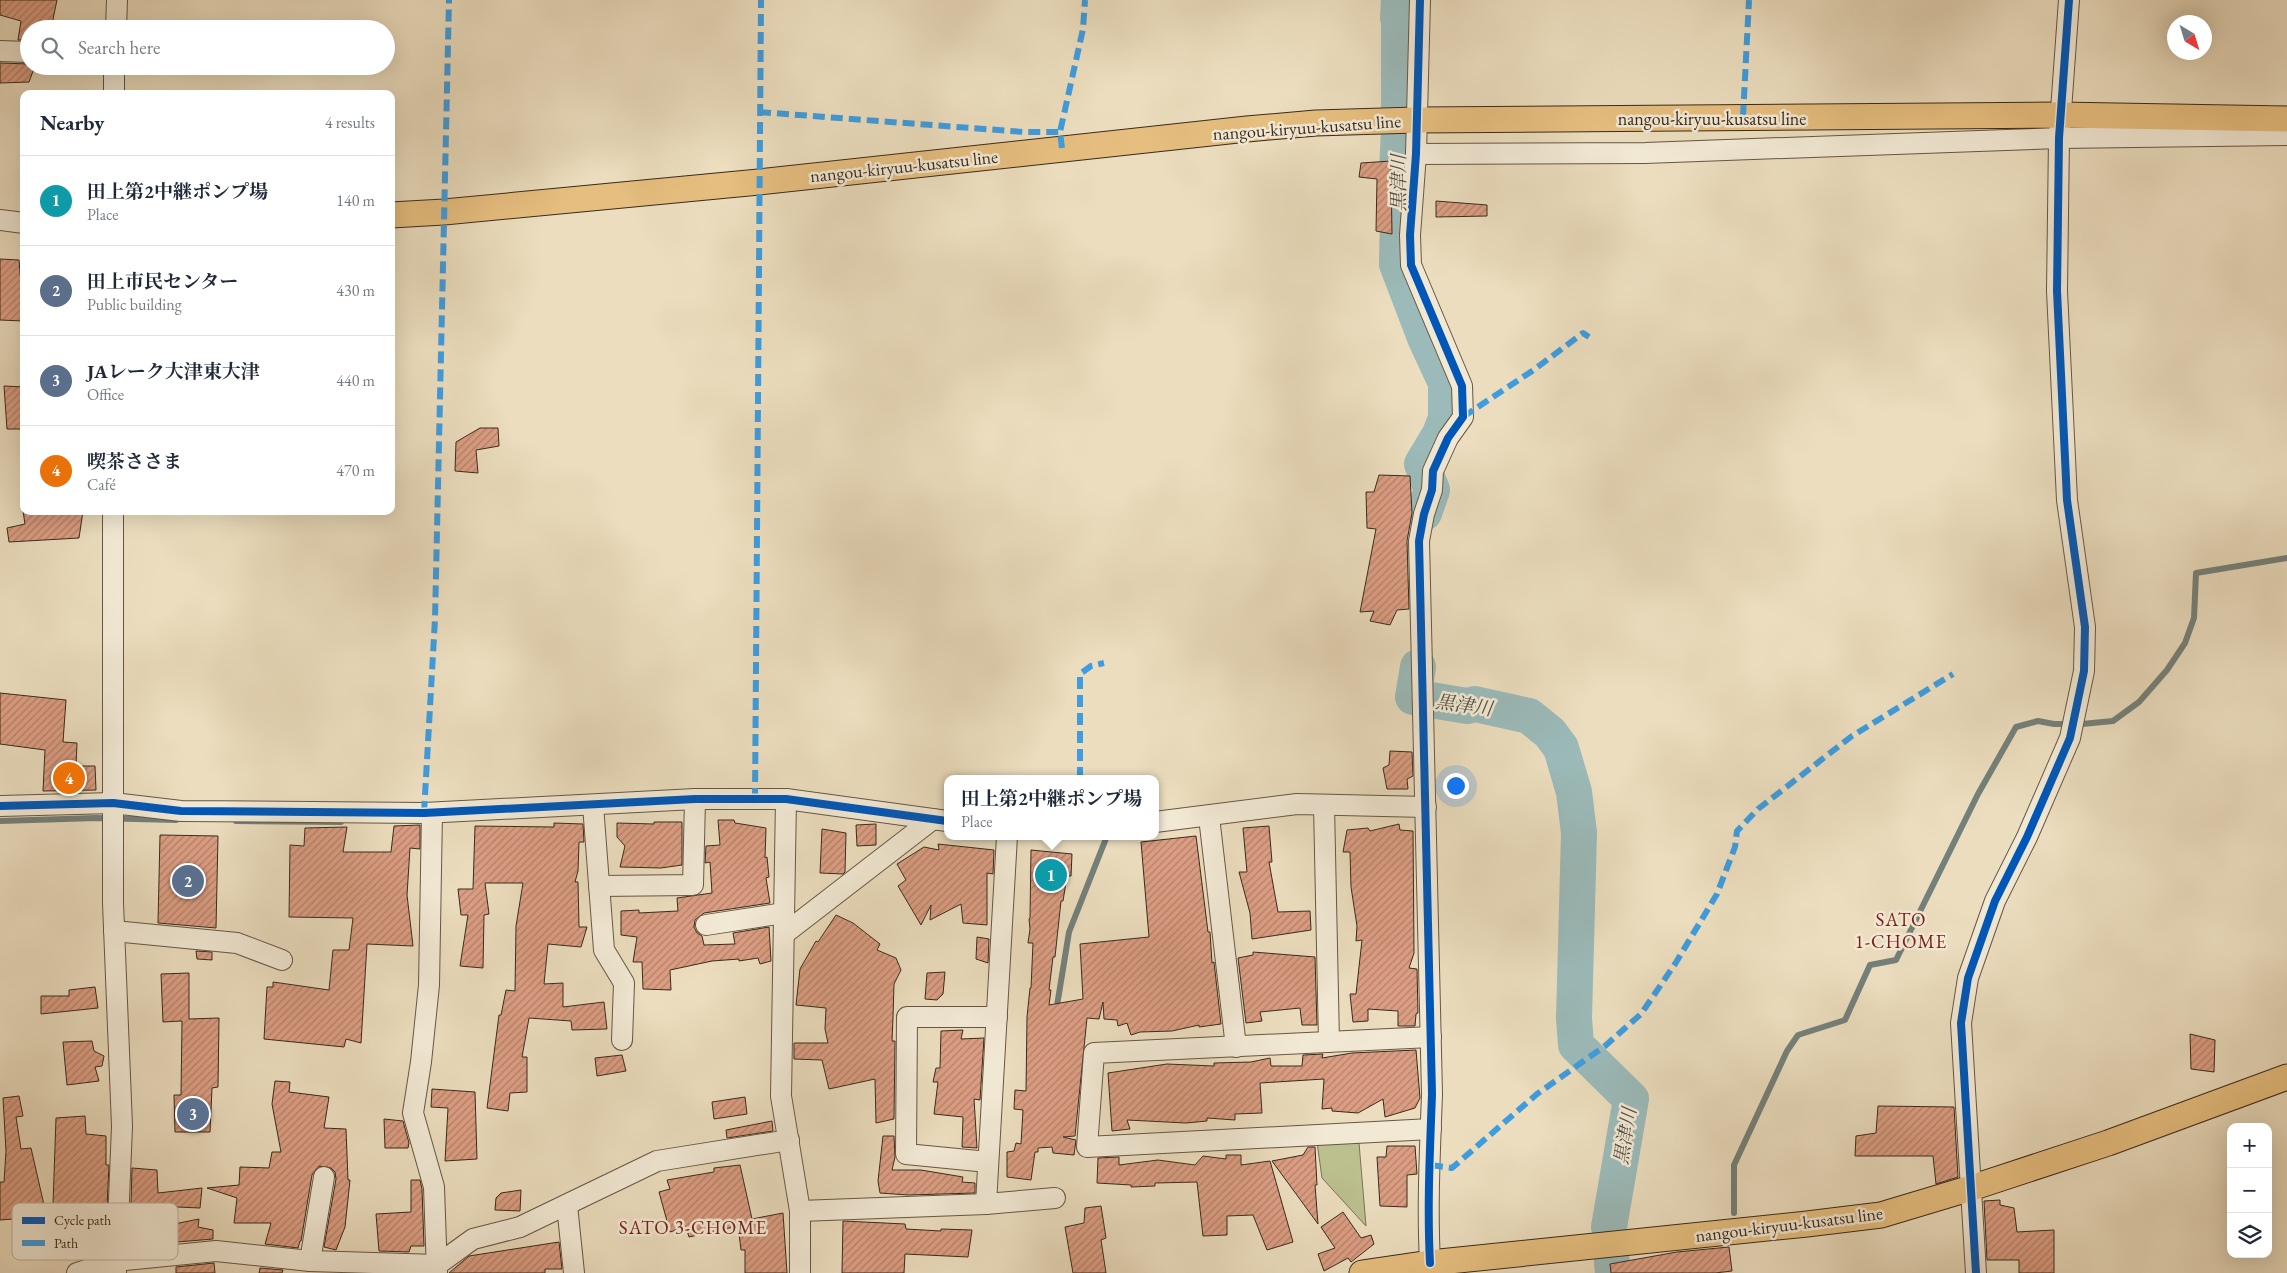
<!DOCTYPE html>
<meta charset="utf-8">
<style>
body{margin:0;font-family:"EB Garamond","Noto Serif JP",serif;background:#f6f6f7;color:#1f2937}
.controls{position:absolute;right:15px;bottom:15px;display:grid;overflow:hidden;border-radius:10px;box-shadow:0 5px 20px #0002}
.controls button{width:45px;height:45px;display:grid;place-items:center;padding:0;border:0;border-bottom:1px solid #e0e1e3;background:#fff;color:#1f2937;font:25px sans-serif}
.compass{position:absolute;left:2167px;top:15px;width:45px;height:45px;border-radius:50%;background:#fff;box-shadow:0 5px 20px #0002;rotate:142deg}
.you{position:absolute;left:1455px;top:785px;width:18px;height:18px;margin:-12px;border:4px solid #fff;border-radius:50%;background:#1a73e8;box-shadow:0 0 0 8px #1a73e833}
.badge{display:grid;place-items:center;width:32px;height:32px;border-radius:50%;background:#b45309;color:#fff;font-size:16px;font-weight:700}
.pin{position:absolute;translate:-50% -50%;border:2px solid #fff;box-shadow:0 1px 5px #0006}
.popup{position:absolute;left:944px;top:775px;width:215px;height:65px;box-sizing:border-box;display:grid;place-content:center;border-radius:10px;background:#fff;filter:drop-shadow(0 1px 4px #0005);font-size:16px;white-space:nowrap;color:#747a83}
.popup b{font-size:19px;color:#1f2937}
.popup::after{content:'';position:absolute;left:50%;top:100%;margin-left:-10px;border:10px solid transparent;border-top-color:#fff}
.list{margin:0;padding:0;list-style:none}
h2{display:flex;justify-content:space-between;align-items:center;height:65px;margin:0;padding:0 20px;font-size:21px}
h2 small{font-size:16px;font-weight:400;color:#747a83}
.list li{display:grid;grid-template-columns:32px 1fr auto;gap:15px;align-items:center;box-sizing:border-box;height:90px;padding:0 20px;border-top:1px solid #e0e1e3}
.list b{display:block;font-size:19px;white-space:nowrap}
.list p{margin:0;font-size:16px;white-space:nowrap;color:#747a83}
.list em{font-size:16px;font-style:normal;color:#747a83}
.icon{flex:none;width:28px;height:28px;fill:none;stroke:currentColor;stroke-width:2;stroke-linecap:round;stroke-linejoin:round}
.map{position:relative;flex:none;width:2287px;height:1273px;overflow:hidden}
.search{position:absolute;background:#fff;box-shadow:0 5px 20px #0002;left:20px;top:20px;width:375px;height:55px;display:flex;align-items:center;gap:12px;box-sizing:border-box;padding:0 18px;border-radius:28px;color:#747a83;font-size:19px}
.panel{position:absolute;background:#fff;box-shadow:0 5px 20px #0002;left:20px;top:90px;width:375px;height:425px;border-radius:10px}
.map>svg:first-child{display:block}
.park{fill:#bcbf8e;stroke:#7a7455}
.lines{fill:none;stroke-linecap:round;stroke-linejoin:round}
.stream{stroke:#74807a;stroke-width:6}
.river{stroke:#9bbab9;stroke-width:36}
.building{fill:url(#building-hatch);stroke:#392a1c}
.minor-casing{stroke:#665744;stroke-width:22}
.major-casing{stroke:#392a1c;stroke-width:27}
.minor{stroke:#f2e9d5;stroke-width:20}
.major{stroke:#e6be7f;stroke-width:25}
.quiet{stroke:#3e9cdf;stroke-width:6;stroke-dasharray:12 6;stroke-linecap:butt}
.cycleway-casing{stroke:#f2e9d5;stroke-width:11}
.cycleway{stroke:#0057b8;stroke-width:8}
.labels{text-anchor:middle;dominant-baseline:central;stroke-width:5;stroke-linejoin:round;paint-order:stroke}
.street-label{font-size:18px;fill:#392a1c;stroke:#f2e9d5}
.water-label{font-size:19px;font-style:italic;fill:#524e43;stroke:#f2e9d5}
.neighbourhood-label{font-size:19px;letter-spacing:1px;fill:#7a1f14;stroke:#f2e9d5}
.key{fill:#f2e9d5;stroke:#bab09e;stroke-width:1}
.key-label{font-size:14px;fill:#392a1c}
</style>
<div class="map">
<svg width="2287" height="1273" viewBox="0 0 2287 1273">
<defs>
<pattern id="building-hatch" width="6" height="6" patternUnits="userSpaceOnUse" patternTransform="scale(1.25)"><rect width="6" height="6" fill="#dc9e83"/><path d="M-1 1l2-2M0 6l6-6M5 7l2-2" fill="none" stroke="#b3816a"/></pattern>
</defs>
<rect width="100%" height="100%" fill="#ebddbe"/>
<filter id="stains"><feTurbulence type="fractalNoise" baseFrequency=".004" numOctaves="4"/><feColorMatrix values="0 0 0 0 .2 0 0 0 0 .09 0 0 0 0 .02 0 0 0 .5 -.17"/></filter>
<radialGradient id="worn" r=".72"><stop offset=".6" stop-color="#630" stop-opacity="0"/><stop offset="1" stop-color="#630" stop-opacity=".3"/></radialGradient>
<!-- park -->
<polygon class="park" points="1317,1142 1359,1143 1366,1226 1322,1178"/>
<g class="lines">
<!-- stream -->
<g class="stream">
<polyline points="0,821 96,818 176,820"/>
<polyline points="236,821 341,822"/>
<polyline points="1056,1012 1069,932 1107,836"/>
<polyline points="1734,1213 1734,1165 1787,1051 1798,1035 1845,1020 1870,965 1896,960 1978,794 2016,727 2038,721 2054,724 2082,724 2113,721 2139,702 2167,670 2185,643 2194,618 2196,573 2287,558"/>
</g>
<!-- river -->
<g class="river">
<polyline points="1399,0 1398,18 1401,18 1399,24 1399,130 1395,213 1398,213 1397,264 1426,340 1446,383 1446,418 1440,434 1422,464 1432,490 1424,513"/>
<polyline points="1418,667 1413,697 1467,706 1475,704 1529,716 1550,733 1561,748 1574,792 1579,833 1574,1018 1576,1045 1631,1099 1609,1227"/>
<polyline points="1612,1262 1613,1273"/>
</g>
</g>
<!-- building -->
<g class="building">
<polygon points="0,0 57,0 51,29 29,29 29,40 18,40 21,21 0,15"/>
<polygon points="0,63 29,64 29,66 35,66 29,82 0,83"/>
<polygon points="1391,161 1391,170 1392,234 1376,231 1377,179 1359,177 1361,163"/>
<polygon points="1436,201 1487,205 1487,216 1436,217"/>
<polygon points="0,259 19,260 24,321 0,320"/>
<polygon points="4,386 24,387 24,429 7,429"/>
<polygon points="480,428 498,428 499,446 476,450 478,473 455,471 456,442"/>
<polygon points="1379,475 1410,476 1412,513 1407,541 1409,609 1397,610 1390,625 1370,621 1374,611 1360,612 1376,529 1367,528 1366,492 1374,492"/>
<polygon points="23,511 83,511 79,538 9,542 7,528 25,524"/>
<polygon points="0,693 66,700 63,742 77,743 76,766 95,766 96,790 43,791 45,750 0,744"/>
<polygon points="1390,751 1412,752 1413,776 1407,779 1408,789 1387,789 1383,768 1389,765"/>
<polygon points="718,820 734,820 735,823 766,828 765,858 767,857 769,877 766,878 770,903 704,913 695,920 694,927 697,933 702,936 704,945 735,944 733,933 769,927 771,961 760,964 758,958 739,961 739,959 712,961 670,970 671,990 643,989 642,962 633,962 637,937 621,935 621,911 639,910 639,913 678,911 677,898 712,893 710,862 705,863 706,846 720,845"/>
<polygon points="654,822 682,822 682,865 661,868 620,867 625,846 617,837 617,823 654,824"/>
<polygon points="554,823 583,824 584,842 579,842 578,871 575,882 578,882 579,927 587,927 581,947 548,944 544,984 563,983 563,1007 604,1002 607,1029 572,1030 571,1021 529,1018 522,1057 527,1057 527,1092 510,1093 508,1111 487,1108 499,1015 501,1015 506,990 515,991 516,926 523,883 485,883 489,914 484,915 483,968 460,966 468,915 461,915 458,889 473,889 475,826 554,827"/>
<polygon points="876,824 876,845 857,846 856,825"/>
<polygon points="1399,824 1400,830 1413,831 1414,953 1409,968 1417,969 1418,1013 1416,1014 1415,1026 1398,1026 1398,1011 1368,1009 1368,1021 1353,1022 1350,994 1356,994 1362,940 1356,941 1357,926 1351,887 1350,852 1343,852 1347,830 1368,828 1370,831"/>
<polygon points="420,825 420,849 410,848 407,895 413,946 367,944 361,1043 346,1039 344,1047 264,1039 267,987 273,987 273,982 329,990 333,950 349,950 353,918 289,917 290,845 304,846 305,828 347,827 343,852 391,852 394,826"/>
<polygon points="1269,826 1272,862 1269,862 1278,912 1310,911 1311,930 1252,939 1250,913 1239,872 1247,872 1243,828"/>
<polygon points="822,829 846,833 845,872 843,874 820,873"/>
<polygon points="160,835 218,836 216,928 158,923"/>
<polygon points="1196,836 1208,932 1210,932 1212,963 1214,962 1221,1024 1199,1027 1199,1025 1172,1031 1140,1032 1131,1035 1127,1023 1118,1026 1117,1020 1104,1019 1103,1002 1099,1019 1087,1018 1075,1136 1063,1137 1076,1140 1074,1155 1053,1153 1052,1147 1038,1148 1038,1152 1035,1152 1031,1180 1007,1177 1007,1152 1014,1151 1016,1143 1021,1144 1023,1110 1014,1109 1015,1090 1026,1091 1027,1017 1030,988 1031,988 1033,943 1028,943 1030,929 1029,919 1030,918 1031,850 1072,854 1071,876 1067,876 1063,901 1061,901 1055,957 1053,957 1049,990 1051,990 1049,1005 1083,999 1080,944 1149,937 1141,842"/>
<polygon points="938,844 994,850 993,874 987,873 987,925 963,923 961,904 930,920 931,905 921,925 898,886 906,880 897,864 924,847 939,850"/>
<polygon points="836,915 853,923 880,944 877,950 896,958 901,970 894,984 893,1017 892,1041 895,1041 894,1119 876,1123 875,1079 829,1089 822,1060 794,1059 794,1043 828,1043 825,1029 826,1008 796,1005 800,969 816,941 818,942"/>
<polygon points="977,937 989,939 988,963 976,959"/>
<polygon points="196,951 212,952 212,960 197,959"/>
<polygon points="1253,952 1315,957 1317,1025 1302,1025 1300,1008 1260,1012 1262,1021 1246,1023 1238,958 1253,955"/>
<polygon points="945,972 943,994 937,1000 925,999 927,973"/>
<polygon points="189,973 189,1019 219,1018 218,1087 212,1088 210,1132 175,1132 174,1095 181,1095 182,1021 163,1022 161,974"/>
<polygon points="95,987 98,1008 41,1014 41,996 69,996 69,990"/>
<polygon points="963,1030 961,1039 984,1038 980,1100 974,1099 977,1148 962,1147 963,1117 934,1114 938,1082 933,1082 936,1068 940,1068 941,1031"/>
<polygon points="2190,1034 2215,1040 2214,1072 2191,1069"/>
<polygon points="92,1041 94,1051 104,1056 102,1066 95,1067 99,1081 67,1085 63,1042"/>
<polygon points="1416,1050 1420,1098 1415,1108 1385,1117 1383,1099 1358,1113 1332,1111 1332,1108 1322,1109 1324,1079 1260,1083 1262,1113 1235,1114 1235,1120 1207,1118 1207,1121 1186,1123 1127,1120 1130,1129 1112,1131 1108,1073 1167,1064 1214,1066 1214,1063 1251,1062 1270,1058 1271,1066 1302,1066 1303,1055 1323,1054 1322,1058 1352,1053"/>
<polygon points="622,1055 626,1071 597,1076 595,1058"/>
<polygon points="275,1081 290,1082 289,1092 329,1097 324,1128 346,1129 348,1180 350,1180 345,1227 336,1250 324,1247 336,1179 335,1172 331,1168 319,1166 312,1175 301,1241 300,1241 298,1248 265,1244 271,1223 234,1223 237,1198 207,1188 239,1185 240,1167 269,1168 272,1152 281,1152 272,1104"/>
<polygon points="432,1089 475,1092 477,1159 445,1161 448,1108 431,1107"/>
<polygon points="19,1096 23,1116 16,1117 21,1149 31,1148 44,1205 29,1204 30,1241 106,1223 105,1248 69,1249 30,1257 13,1219 0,1220 0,1182 4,1182 6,1151 3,1098"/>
<polygon points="745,1097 747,1114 714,1119 712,1102"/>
<polygon points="1878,1106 1954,1107 1958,1177 1936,1184 1933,1156 1855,1156 1856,1136 1876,1133"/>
<polygon points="85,1116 86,1134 106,1136 106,1165 109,1165 107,1207 53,1205 56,1118"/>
<polygon points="384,1119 403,1121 409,1143 408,1148 385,1148"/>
<polygon points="772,1121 773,1131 727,1138 726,1130"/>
<polygon points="883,1136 894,1136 895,1157 892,1170 921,1170 963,1177 962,1182 975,1183 975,1193 908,1195 880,1193 878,1181"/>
<polygon points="1387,1146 1415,1146 1417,1174 1407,1175 1407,1207 1380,1206 1377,1157 1386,1157"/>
<polygon points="1308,1147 1315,1147 1317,1185 1315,1185 1318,1224 1272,1161 1303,1155"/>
<polygon points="1226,1155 1241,1155 1241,1165 1270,1161 1293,1242 1267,1250 1253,1215 1227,1216 1227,1235 1203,1236 1197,1182 1155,1183 1155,1186 1131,1187 1131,1185 1097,1183 1098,1158 1119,1157 1119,1165 1158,1160 1195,1165 1203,1156 1226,1159"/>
<polygon points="740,1165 752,1219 783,1213 787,1273 745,1273 745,1250 741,1250 738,1226 689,1237 686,1227 670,1232 659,1192 670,1189 667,1180 714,1172 714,1168"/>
<polygon points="132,1168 157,1170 158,1193 202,1188 200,1208 131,1205"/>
<polygon points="411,1180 420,1180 422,1189 424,1246 411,1246 409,1252 379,1251 376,1214 411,1212"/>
<polygon points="521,1190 520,1211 495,1210 496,1198 501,1193"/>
<polygon points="2000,1200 2000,1205 2014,1208 2017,1232 2054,1230 2054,1273 2019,1273 2019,1260 1987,1260 1984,1201"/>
<polygon points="1101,1206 1106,1238 1101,1240 1106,1273 1073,1273 1065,1227 1084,1223 1085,1208"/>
<polygon points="1343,1212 1361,1238 1371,1235 1374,1244 1351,1262 1348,1258 1324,1271 1318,1254 1335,1248 1321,1227"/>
<polygon points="199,1219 198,1227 213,1230 213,1239 129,1246 130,1233"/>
<polygon points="843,1221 905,1224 906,1229 941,1231 941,1229 972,1230 968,1257 905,1254 904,1273 842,1273"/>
<polygon points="559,1242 562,1269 545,1269 545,1273 449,1273 469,1256"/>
<polygon points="1729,1247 1732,1271 1715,1273 1611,1273 1610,1264 1677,1252"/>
<polygon points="214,1263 215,1273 176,1273 176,1267"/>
<polygon points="260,1268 283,1270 282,1273 259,1273"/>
</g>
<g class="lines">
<!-- minor casing -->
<g class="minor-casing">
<g id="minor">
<path d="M1420,0L1416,154L1410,235L1411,265L1462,386L1463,417L1448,438L1433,471L1432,490L1424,514L1419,541L1432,1094C1430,1150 1427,1206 1430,1263"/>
<polyline points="116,29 117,0"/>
<polyline points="0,51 29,52"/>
<polyline points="114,94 114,66"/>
<polyline points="1416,154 1645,153 2059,138 2287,135"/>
<polyline points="0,220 24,223"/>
<polyline points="113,511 113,903 122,1126 116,1273"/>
<polyline points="786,799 781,1096 800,1211 800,1273"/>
<polyline points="593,805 604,950 624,983 622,1040"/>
<polyline points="1324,805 1329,1042"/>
<polyline points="0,806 113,803 181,811 424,813 695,799 786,799 947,821"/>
<polyline points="432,813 429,985 421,1062 413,1113 434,1187 437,1273"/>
<polyline points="1209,817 1236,1047"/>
<polyline points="1155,822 1297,804 1426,807"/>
<polyline points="1007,836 986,1204 1055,1198"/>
<polyline points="599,886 693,885 695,799"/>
<polyline points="706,925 784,913"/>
<polyline points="114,931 237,943 282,960"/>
<polyline points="784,934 933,819"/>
<polyline points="1431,1129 1087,1147 1094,1053 1431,1037"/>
<polyline points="988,1162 906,1154 907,1017 997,1017"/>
<polyline points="567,1205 574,1273"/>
<polyline points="800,1211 986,1204"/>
<polyline points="310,1261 324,1177"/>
<polyline points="77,1273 115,1261 216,1251 310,1261 437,1265 473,1239 520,1227 657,1161 789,1140"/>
<polyline points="1976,1273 1961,1023 1968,978 1995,901 2027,837 2070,738 2084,671 2085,627 2067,500 2057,291 2059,138 2069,0"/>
</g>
</g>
<!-- major casing -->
<g class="major-casing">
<g id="major">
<polyline points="391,215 444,212 759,182 1247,129 1316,123 1416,120 2060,115 2287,119"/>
<polyline points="1362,1273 1430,1263 1807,1224 1881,1215 1971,1188 2108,1143 2287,1077"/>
</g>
</g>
<!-- minor -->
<use href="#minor" class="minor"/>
<!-- major -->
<use href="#major" class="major"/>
<!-- quiet -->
<g class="quiet">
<polyline points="759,112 1024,132 1060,132"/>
<polyline points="1743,117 1749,0"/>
<polyline points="1062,148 1060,132 1083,29 1085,0"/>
<polyline points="1463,417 1535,369 1583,333 1589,337"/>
<polyline points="1080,779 1080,674 1091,666 1104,663"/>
<polyline points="755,800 761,0"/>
<polyline points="424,813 435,619 449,0"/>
<polyline points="1431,1165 1452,1168 1537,1094 1605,1046 1641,1014 1675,964 1717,894 1735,847 1737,831 1758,809 1852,736 1953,674"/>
</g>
<!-- cycleway casing -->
<g class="cycleway-casing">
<g id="cycleway">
<path d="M1420,0L1416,154L1410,235L1411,265L1462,386L1463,417L1448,438L1433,471L1432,490L1424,514L1419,541L1432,1094C1430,1150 1427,1206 1430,1263"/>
<polyline points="0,806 113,803 181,811 424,813 695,799 786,799 947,821"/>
<polyline points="1976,1273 1961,1023 1968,978 1995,901 2027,837 2070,738 2084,671 2085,627 2067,500 2057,291 2059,138 2069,0"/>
</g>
</g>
<!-- cycleway -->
<use href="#cycleway" class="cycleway"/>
</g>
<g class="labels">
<!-- street labels -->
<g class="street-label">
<text x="1712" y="118">nangou-kiryuu-kusatsu line</text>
<text transform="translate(1307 127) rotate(-4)">nangou-kiryuu-kusatsu line</text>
<text transform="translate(904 166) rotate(-6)">nangou-kiryuu-kusatsu line</text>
<text transform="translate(1789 1224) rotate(-7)">nangou-kiryuu-kusatsu line</text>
</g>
<!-- water labels -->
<g class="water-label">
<text transform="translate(1398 183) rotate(-90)">黒津川</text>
<text transform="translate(1464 705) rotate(8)">黒津川</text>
<text transform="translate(1625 1136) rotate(-81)">黒津川</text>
</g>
<!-- neighbourhood labels -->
<g class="neighbourhood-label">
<text x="1901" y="919">SATO<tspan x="1901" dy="22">1-CHOME</tspan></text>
<text x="693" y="1227">SATO 3-CHOME</text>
</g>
</g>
<!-- legend -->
<rect x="12" y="1203" width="166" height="57" rx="8" class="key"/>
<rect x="22" y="1217" width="23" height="7" fill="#0057b8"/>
<rect x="22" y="1240" width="23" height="6" fill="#3e9cdf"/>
<g class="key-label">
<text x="54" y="1225">Cycle path</text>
<text x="54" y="1248">Path</text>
</g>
<rect width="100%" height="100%" filter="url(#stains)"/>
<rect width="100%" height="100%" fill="url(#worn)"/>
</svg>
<div class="controls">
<button>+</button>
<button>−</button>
<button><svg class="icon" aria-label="layers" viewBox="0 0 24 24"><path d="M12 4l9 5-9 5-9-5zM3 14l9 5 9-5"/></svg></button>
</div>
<svg class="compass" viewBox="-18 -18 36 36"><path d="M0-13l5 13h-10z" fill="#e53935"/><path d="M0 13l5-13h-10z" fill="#747a83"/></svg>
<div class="you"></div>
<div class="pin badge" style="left:1051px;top:875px;background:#0f9aa8">1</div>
<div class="popup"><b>田上第2中継ポンプ場</b>Place</div>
<div class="pin badge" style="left:188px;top:881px;background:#5c6f8a">2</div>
<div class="pin badge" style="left:193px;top:1114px;background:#5c6f8a">3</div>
<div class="pin badge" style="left:69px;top:778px;background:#e8710a">4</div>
<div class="search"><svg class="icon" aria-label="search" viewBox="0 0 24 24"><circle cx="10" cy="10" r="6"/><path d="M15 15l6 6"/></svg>Search here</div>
<section class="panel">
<h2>Nearby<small>4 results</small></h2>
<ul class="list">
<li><span class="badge" style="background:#0f9aa8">1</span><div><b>田上第2中継ポンプ場</b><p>Place</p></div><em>140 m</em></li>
<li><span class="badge" style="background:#5c6f8a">2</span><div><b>田上市民センター</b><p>Public building</p></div><em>430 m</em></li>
<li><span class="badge" style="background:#5c6f8a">3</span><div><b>JAレーク大津東大津</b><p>Office</p></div><em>440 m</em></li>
<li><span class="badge" style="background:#e8710a">4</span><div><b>喫茶ささま</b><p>Café</p></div><em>470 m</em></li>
</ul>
</section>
</div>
